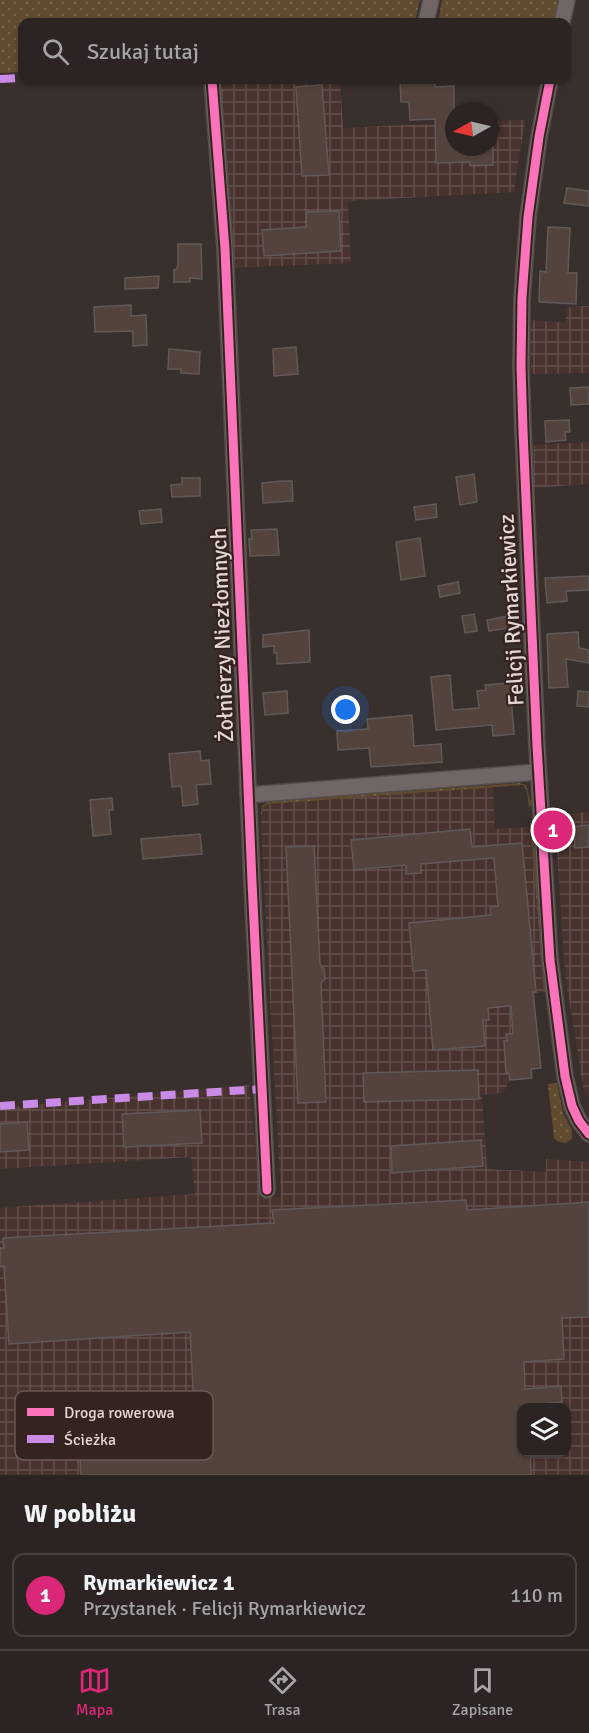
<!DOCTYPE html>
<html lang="pl">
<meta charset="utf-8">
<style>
body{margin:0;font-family:Signika,sans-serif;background:#37302f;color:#f1f3f6}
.controls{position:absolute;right:18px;bottom:18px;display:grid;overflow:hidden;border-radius:12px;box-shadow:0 2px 4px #0004}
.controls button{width:54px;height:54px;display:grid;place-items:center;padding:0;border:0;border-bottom:2px solid #474140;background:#2b2422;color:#f1f3f6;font:30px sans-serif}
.compass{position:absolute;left:445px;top:102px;width:54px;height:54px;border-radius:50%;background:#2b2422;box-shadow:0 2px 4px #0004;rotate:262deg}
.you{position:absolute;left:346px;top:710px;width:21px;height:21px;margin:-15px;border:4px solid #fff;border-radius:50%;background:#1a73e8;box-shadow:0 0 0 9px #1a73e833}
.badge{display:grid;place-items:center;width:39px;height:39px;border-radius:50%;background:#db2777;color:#fff;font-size:20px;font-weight:700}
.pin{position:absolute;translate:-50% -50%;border:3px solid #fff;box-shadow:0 2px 6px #0006}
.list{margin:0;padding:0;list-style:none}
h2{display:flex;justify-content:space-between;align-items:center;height:78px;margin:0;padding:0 24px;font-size:26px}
h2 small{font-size:20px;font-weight:400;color:#a6a4a5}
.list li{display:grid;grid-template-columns:39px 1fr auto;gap:18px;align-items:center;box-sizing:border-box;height:84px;margin:0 12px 12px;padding:0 12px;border:2px solid #474140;border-radius:12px}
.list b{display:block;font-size:22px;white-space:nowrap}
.list p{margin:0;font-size:20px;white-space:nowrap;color:#a6a4a5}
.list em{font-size:20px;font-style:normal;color:#a6a4a5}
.icon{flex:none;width:33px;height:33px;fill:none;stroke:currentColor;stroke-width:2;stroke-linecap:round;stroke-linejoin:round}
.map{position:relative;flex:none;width:589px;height:1475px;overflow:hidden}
.search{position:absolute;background:#2b2422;box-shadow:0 2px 4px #0004;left:18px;right:18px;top:18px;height:66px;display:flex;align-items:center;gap:15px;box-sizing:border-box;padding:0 21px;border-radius:12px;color:#a6a4a5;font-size:22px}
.sheet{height:174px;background:#2b2422}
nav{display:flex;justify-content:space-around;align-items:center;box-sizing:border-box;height:84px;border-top:2px solid #474140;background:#2b2422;font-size:16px;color:#a6a4a5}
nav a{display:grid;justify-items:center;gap:3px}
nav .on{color:#db2777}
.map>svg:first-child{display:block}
.industrial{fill:url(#industrial-grid);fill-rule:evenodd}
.grass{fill:url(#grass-dots)}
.building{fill:#52443c;stroke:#615957;stroke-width:1.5}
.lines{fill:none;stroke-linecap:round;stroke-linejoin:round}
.minor-casing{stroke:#534c49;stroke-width:18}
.minor{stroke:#706666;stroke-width:15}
.quiet{stroke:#ca8be6;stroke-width:8;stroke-dasharray:15 8;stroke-linecap:butt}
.cycleway-casing{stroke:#34231f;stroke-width:13}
.cycleway{stroke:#fb73b8;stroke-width:9}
.labels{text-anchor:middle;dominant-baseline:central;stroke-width:4.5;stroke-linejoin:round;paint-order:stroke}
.street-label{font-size:22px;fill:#e2d7d4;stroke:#34231f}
.key{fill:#34231f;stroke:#685955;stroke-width:1.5}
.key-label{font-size:16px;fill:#e2d7d4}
</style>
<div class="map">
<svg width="589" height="1475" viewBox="0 0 589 1475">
<defs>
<pattern id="industrial-grid" width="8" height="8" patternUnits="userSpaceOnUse" patternTransform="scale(1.5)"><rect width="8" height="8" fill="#49332e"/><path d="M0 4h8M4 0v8" fill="none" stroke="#63504b"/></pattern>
<pattern id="grass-dots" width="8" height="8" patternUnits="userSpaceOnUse" patternTransform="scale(1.5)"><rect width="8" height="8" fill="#604b2e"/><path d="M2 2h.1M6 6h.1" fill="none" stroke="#76644b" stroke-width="1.8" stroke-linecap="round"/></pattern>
</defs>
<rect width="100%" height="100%" fill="#39302e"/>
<!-- industrial -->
<g class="industrial">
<polygon points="229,80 340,80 343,128 454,123 454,147 490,147 490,121 525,120 514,192 348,201 351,263 230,268 219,92"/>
<polygon points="589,306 589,373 531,374 530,320 565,323 567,307"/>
<polygon points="589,442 589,484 533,488 534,445"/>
<path d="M493,787L495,829L530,827L544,992L534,994L541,1068L531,1069L532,1078L510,1080L503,1093L482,1095L487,1169L546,1172V1159L589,1162V1475H0V1208L195,1194L191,1157L0,1169V1108L249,1085L261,1198L281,1197L264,887L261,817L264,806L269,804ZM522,1408H566V1452H522Z"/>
<polygon points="589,812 589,1097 584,1091 565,975 555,815"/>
</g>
<!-- grass -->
<g class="grass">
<polygon points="0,0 420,0 415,22 22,22 22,72 0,73"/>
<polygon points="442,0 561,0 555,22 438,22"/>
<polygon points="519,783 526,785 530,800 534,800 529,808 527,791 523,785 269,804 264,806 261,817 262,806 269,801"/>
<polygon points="530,822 535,833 547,991 544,992"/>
<polygon points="557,1083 563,1113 572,1130 572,1139 565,1143 557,1141 554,1138 548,1084"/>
</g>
<!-- building -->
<g class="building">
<polygon points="400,80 435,80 435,87 454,86 454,147 493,147 493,165 470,166 470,162 436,163 435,119 410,120 409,102 401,102"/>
<polygon points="322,85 329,175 302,176 296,87"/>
<polygon points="567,188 589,191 589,206 564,203"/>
<polygon points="339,211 341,251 264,256 262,230 306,227 306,212"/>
<polygon points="548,227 570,228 568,273 577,273 576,304 539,302 540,271 546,272"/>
<polygon points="178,244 201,244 202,279 190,278 190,282 174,282 174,270 176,270 178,265"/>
<polygon points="159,276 158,288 125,289 125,278"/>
<polygon points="131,305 131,316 146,315 147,345 133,346 133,331 95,332 94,307"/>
<polygon points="296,347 298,374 274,376 273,349"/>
<polygon points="169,349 200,352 199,374 181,373 181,369 168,369"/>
<polygon points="589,387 589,404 571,405 570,388"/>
<polygon points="569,420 570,432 565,432 566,440 546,442 545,421"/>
<polygon points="474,474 477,502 460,505 456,477"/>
<polygon points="182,478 200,478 200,496 172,497 171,485 182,484"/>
<polygon points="282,481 292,481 293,501 263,503 262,483"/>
<polygon points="436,504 437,517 416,520 414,507"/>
<polygon points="161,509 162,522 141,524 139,511"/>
<polygon points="277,529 279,555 250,556 249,539 252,539 251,530"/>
<polygon points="420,538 425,576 401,580 396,542"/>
<polygon points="589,576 589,590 566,591 567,601 547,603 545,578"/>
<polygon points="458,582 460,593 440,597 438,586"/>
<polygon points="474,614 477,631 465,633 462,616"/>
<polygon points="513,615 515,627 489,631 487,620"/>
<polygon points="309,630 310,662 277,664 277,653 274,653 274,646 263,647 263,635"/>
<polygon points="578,632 579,648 589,650 589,663 566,659 568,687 549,688 547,634"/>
<polygon points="450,675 453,710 479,708 477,691 486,690 485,685 510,683 514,734 493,736 492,725 436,730 431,677"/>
<polygon points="287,691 288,713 265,715 263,693"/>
<polygon points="578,691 589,692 589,707 577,706"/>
<polygon points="412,715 414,746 441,744 442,762 371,767 369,748 338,750 337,731 368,729 367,719"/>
<polygon points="200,751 201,761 209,760 211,784 196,785 198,804 183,806 181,786 172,787 169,754"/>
<polygon points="112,798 113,810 109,810 111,834 93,836 90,800"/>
<polygon points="589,825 589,847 575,848 574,827"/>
<polygon points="470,829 472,847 522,843 536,992 533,992 541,1068 531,1069 532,1078 510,1080 509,1073 506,1073 504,1041 507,1041 506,1034 513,1034 511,1006 488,1008 489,1020 483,1020 485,1046 433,1050 426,970 413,971 409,923 491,915 490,907 498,906 494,858 421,864 421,873 406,874 406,865 354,870 351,840"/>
<polygon points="200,834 202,854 143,859 141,839"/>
<polygon points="314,846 320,964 324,969 325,979 321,983 326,1102 298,1103 286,847"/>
<polygon points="478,1070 479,1099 364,1102 363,1073"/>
<polygon points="200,1110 202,1143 124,1147 122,1114"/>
<polygon points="27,1122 29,1150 0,1152 0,1124"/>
<polygon points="481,1140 483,1166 392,1173 391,1146"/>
<polygon points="466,1200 467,1210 589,1202 589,1317 562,1318 564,1359 524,1362 525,1389 561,1386 562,1402 526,1405 527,1407 522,1407 522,1452 530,1452 531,1475 81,1475 77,1413 194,1406 190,1332 9,1344 4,1266 0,1267 0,1248 4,1248 3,1238 274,1223 272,1210"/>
</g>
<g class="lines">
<!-- minor casing -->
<g class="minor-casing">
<g id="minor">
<polyline points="426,22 431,0"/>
<polyline points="562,22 567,0"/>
<polyline points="212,80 225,249 252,882 267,1190"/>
<polyline points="550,80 539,137 528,217 522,298 521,366 523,431 537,746 550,960 565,1076 572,1106 579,1121 589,1134"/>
<polyline points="248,795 538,772"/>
</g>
</g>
<!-- minor -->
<use href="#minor" class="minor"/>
<!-- quiet -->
<g class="quiet">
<polyline points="0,79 22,78"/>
<polyline points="0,1106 262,1089"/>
</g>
<!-- cycleway casing -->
<g class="cycleway-casing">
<g id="cycleway">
<polyline points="212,80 225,249 252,882 267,1190"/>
<polyline points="550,80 539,137 528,217 522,298 521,366 523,431 537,746 550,960 565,1076 572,1106 579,1121 589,1134"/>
</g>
</g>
<!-- cycleway -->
<use href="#cycleway" class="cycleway"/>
</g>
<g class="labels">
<!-- street labels -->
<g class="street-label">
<text transform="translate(511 610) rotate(-93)">Felicji Rymarkiewicz</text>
<text transform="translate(222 635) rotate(-92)">Żołnierzy Niezłomnych</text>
</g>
</g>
<!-- legend -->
<rect x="15" y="1391" width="198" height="69" rx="9" class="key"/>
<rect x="27" y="1408" width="27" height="8" fill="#fb73b8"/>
<rect x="27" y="1435" width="27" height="8" fill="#ca8be6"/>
<g class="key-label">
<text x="64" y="1418">Droga rowerowa</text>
<text x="64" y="1445">Ścieżka</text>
</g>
</svg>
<div class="controls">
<button><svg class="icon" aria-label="layers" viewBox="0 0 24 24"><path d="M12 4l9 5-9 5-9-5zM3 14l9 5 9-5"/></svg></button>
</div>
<svg class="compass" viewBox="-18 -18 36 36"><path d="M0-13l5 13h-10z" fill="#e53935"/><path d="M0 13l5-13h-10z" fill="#a6a4a5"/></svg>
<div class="you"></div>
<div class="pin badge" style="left:553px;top:830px">1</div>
<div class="search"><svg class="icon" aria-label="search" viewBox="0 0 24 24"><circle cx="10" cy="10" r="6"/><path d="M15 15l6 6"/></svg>Szukaj tutaj</div>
</div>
<section class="sheet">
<h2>W pobliżu<small></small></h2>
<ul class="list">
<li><span class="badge">1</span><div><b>Rymarkiewicz 1</b><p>Przystanek · Felicji Rymarkiewicz</p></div><em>110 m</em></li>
</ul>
</section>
<nav>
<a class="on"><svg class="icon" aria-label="map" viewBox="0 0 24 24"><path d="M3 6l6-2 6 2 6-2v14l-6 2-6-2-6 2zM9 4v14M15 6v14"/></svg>Mapa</a>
<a><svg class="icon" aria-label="directions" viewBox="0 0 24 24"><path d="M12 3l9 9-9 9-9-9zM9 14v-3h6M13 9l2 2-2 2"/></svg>Trasa</a>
<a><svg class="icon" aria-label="saved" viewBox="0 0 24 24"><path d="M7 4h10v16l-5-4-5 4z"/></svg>Zapisane</a>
</nav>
